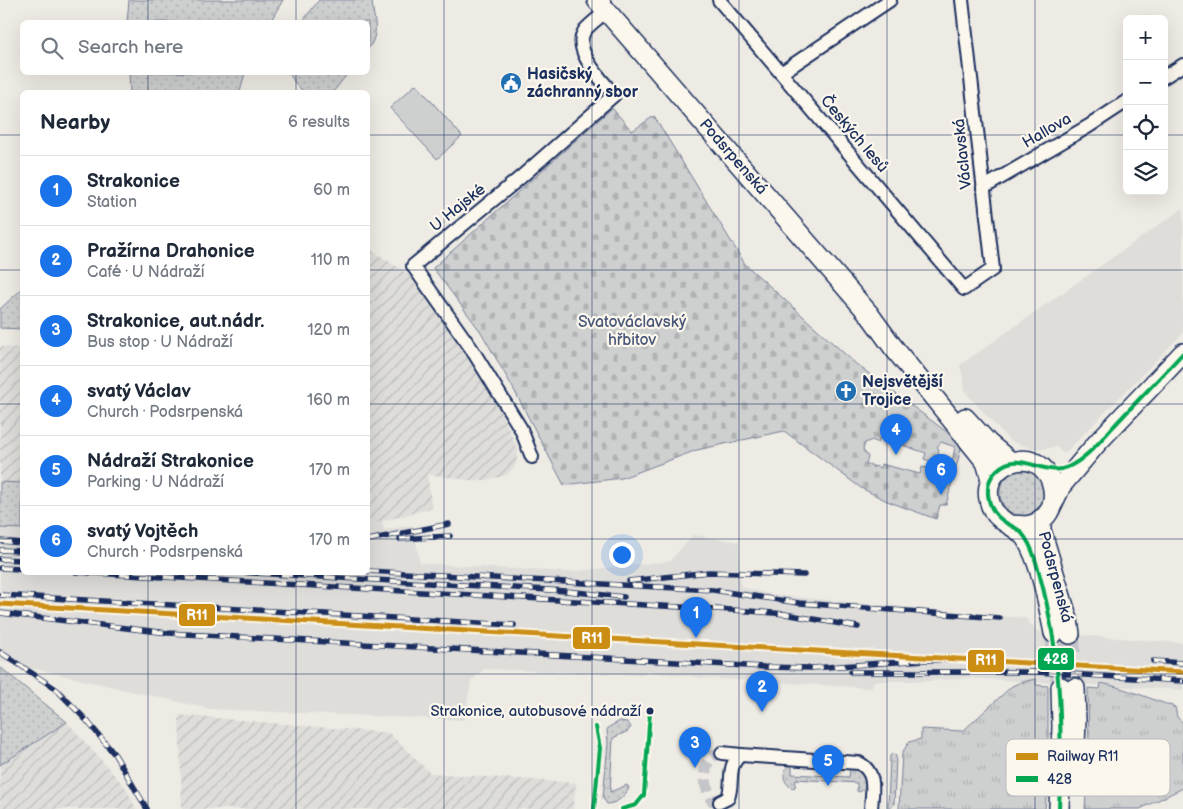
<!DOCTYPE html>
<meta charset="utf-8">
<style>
body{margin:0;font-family:"Balsamiq Sans",sans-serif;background:#f6f6f7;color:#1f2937}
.controls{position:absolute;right:15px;top:15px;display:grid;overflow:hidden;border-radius:8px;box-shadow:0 5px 20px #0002}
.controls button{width:45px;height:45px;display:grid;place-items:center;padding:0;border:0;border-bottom:1px solid #e0e1e3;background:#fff;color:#1f2937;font:25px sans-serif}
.you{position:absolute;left:621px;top:554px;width:18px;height:18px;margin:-12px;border:4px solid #fff;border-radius:50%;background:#1a73e8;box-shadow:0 0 0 8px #1a73e833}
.badge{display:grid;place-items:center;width:32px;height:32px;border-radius:50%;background:#1a73e8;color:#fff;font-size:16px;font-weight:700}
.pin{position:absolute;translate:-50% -41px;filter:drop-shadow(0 1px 2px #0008)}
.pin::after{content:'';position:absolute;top:26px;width:18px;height:15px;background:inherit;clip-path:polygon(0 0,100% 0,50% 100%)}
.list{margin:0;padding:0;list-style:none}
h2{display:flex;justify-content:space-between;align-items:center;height:65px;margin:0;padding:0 20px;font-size:21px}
h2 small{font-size:16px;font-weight:400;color:#747a83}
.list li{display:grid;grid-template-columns:32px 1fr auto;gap:15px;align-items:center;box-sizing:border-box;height:70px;padding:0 20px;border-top:1px solid #e0e1e3}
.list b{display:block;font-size:19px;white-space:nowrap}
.list p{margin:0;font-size:16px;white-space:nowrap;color:#747a83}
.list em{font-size:16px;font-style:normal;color:#747a83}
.icon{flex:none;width:28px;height:28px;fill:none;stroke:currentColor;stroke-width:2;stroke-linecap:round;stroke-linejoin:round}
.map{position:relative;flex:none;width:1183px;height:809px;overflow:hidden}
.search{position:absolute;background:#fff;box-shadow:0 5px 20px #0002;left:20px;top:20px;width:350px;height:55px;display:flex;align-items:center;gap:12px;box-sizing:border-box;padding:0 18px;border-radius:8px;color:#747a83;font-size:19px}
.panel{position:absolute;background:#fff;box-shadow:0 5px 20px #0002;left:20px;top:90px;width:350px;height:485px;border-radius:8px}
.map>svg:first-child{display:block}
.built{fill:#deddda}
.industrial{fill:url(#industrial-furrows)}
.grass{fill:url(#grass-dots);stroke:#747f96}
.cemetery{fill:url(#cemetery-stones);stroke:#747f96;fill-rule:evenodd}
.park{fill:url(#park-tufts);stroke:#747f96}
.pitch{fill:#cecfcf;stroke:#747f96}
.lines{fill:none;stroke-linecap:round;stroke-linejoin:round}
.street-tunnel{stroke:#c4c5c9;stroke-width:12;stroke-dasharray:12 6;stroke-linecap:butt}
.primary-tunnel{stroke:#c4c5c9;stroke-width:19;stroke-dasharray:19 9;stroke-linecap:butt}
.street-casing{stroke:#1b2f5e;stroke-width:16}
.primary-casing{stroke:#1b2f5e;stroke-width:22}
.street{stroke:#fbf7ec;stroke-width:12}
.primary{stroke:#fbf7ec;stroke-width:19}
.rail-casing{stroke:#1b2f5e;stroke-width:5.5}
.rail{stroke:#fbf7ec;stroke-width:4;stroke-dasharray:11;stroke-linecap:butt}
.bus-1-casing{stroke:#fbf7ec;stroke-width:8}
.bus-1{stroke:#00a651;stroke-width:4}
.rail-1-casing{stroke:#fbf7ec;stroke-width:9}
.rail-1{stroke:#cb8e13;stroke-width:5}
.grid{fill:none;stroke:#1b2f5e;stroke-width:1;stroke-opacity:0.55}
.bus-dot{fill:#1b2f5e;stroke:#fbf7ec;stroke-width:2}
.labels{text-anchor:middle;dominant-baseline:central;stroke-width:4.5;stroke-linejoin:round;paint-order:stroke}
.bus-label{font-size:15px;fill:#1b2f5e;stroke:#fbf7ec;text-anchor:end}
.poi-label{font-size:16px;font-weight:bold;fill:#1b2f5e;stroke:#fbf7ec;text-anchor:start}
.street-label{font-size:16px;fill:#1b2f5e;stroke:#fbf7ec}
.park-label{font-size:16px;fill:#48577a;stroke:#fbf7ec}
.key{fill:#fbf7ec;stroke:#b8bbc1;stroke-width:1}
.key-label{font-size:14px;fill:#1b2f5e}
.line-badge{stroke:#fbf7ec;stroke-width:2}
.badge-label{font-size:14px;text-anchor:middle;font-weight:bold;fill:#fff}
</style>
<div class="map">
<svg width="1183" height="809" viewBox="0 0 1183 809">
<defs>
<pattern id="industrial-furrows" width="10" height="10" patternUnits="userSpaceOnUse" patternTransform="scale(1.25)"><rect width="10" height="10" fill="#deddda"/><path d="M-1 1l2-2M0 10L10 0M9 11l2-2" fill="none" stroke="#bebebe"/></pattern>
<pattern id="grass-dots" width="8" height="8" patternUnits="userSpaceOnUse" patternTransform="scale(1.25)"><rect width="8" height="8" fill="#cecfcf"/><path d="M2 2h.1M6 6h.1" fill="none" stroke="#b0b2b4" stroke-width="1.8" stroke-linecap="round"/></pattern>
<pattern id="cemetery-stones" width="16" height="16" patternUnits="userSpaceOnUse" patternTransform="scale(1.25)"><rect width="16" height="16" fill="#cecfcf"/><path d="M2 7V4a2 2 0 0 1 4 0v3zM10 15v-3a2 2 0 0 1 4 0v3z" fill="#b0b2b4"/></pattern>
<pattern id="park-tufts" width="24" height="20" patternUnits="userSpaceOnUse" patternTransform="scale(1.25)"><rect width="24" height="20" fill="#cecfcf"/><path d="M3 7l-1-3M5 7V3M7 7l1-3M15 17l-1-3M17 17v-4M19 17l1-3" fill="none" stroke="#b0b2b4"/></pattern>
</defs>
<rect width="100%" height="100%" fill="#eeebe4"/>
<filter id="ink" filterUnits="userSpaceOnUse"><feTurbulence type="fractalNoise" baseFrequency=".02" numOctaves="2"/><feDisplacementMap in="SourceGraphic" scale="10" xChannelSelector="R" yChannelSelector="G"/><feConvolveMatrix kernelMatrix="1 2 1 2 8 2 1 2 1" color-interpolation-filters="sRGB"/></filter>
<g filter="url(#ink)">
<!-- built -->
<g class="built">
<polygon points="1183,208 1183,333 1064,454 1056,447 1042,449 1028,447 1010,441 966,393 960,365"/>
<polygon points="382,521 384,530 413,525 420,563 482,567 568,572 670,561 693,535 739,542 741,587 772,595 1025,618 1039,632 1183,643 1183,690 967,678 931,681 874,681 871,688 704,678 649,672 643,675 484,669 471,681 464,720 210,709 0,661 0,528 22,529 22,572 368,572 368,525"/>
</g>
<!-- industrial -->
<g class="industrial">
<polygon points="368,248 421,282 496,400 518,450 516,465 507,475 487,480 474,481 427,474 432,508 368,525"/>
<polygon points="0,347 22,348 22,483 0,482"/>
<polygon points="179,715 389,733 430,773 576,783 573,809 182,809"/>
<polygon points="67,722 126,788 136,809 0,809 0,765"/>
</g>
<!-- grass -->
<g class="grass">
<polygon points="129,0 283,0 270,22 127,22"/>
<path d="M319,0H372C373,19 381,32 368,49V22H302Z"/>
<polygon points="129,73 129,72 245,73 240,92 130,92"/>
<polygon points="289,73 348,73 333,92 305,92 297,86"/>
<polygon points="22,289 22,329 0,328 0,309"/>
<circle cx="1023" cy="493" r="23"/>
<polygon points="0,482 22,483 22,529 0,528"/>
<polygon points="0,667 67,722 0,765"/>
<path d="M620,721L627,722L631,727L628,731L613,738L610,792L627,785L629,788C624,797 618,803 607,804L603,798L608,743L607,730L609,727Z"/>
<polygon points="893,753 896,756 894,805 892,807 888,807 890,756"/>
<path d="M789,765L792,767V774L849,777L850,769H856L864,776C866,783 867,789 859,792L857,791V783L796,779L795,787L792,788C783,783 781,772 789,765Z"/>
</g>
<!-- cemetery -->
<path class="cemetery" d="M612,108L632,131L654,116L745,264L856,364L948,433L961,449L946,505H940L936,519L887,501L861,488L784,431L697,450L622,478L564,485L513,388L481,332L433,268ZM881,435L888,437V442L890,441L891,443L899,444L926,453L924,459L930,461L928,468L922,467L920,474L881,464L880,468L874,466L873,468L872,465H866L868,457L863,450L865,443L872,440L878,443ZM941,442L955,447L951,467L936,463L939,449L937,447Z"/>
<!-- park -->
<g class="park">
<polygon points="1036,679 1036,685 1048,686 1048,773 1045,809 899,809 902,753 909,742 921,739 921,729 963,731 1012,686 1021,682"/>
<path d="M1101,683C1126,688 1150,699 1175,707L1177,717L1183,723V788L1140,809H1085L1089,748L1088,688L1100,689Z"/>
</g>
<!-- pitch -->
<polygon class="pitch" points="416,84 462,136 437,159 390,108"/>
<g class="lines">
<!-- street-tunnel -->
<path class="street-tunnel" d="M720,802L712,800C703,786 700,754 722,753"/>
<!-- primary-tunnel -->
<g class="primary-tunnel">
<polyline points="1054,633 1061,687"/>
<polyline points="1070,634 1075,688"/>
</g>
<!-- street casing -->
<g class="street-casing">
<g id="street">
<polyline points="719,0 964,289 993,269 962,0"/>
<polyline points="781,73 890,0"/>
<polyline points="1164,77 1183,65"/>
<polyline points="983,188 1089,126 1127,101"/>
<path d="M532,457L521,429L471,348L413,266L521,177L614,95C602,80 571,50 585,30C591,23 600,17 606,11"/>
<path d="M741,755L859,763C877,772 872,792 871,809"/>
<path d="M720,802L728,798C734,783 726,765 741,755L722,753"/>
</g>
</g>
<!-- primary casing -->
<g class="primary-casing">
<g id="primary">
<polyline points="597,0 869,314 893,347 986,462 991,479"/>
<polyline points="965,418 988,443 1011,462"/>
<polyline points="1053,503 1061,486 1098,442 1183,353"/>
<polyline points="1041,519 1041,530 1068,620 1070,634"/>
<path d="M1011,525C1016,525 1022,526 1026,526C1069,520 1058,453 1016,461C1007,463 999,468 994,475C984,489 988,509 1001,519C1008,525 1017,528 1023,535C1026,538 1029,544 1031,548C1042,570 1049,608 1054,633"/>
<polyline points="1074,770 1076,720 1075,688"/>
<polyline points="1059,809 1062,727 1061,687"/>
</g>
</g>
<!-- street -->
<use href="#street" class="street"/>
<!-- primary -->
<use href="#primary" class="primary"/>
<!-- rail casing -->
<g class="rail-casing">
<g id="rail">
<polyline points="400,539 450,536"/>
<polyline points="368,540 449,524"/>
<polyline points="0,541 22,543"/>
<polyline points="0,550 22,551"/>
<polyline points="0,559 22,560"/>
<polyline points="0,568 22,569"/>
<polyline points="368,571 713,590 799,603 1000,618"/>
<polyline points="76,572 749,611 785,614 858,627"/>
<polyline points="237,572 566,591 624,597"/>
<polyline points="629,581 709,572 804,575"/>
<polyline points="0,595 514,625"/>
<polyline points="0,613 168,633 764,667 812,668 925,660 982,660"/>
<polyline points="0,652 56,689 88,722 115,755 147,809"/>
<polyline points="1153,661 1183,663"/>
<polyline points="851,672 1036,672 1183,681"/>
</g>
</g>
<!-- rail -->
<use href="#rail" class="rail"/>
<!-- bus-1 casing -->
<g class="bus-1-casing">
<g id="bus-1">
<polyline points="594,809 600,748 596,727"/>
<polyline points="622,809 636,805 644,795 650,711"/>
<path d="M1059,809C1063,722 1061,643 1035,559C1032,549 1028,540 1021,532C1016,527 1008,525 1002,520C987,509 982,484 997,470C1020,448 1043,478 1068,467C1086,459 1100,441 1113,427C1136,402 1160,378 1183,353"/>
</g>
</g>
<!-- bus-1 -->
<use href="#bus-1" class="bus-1"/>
<!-- rail-1 casing -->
<g class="rail-1-casing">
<polyline id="rail-1" points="0,604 1183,672"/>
</g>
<!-- rail-1 -->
<use href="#rail-1" class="rail-1"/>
</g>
</g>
<!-- grid -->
<path class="grid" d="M148,0V22M296,0V22M444,0V809M592,0V809M739,0V809M887,0V809M1035,0V809M148,72V92M296,72V92M0,135H22M368,135H1127M1164,135H1183M0,270H22M368,270H1183M0,404H22M368,404H1183M0,539H22M368,539H1183M148,572V809M296,572V809M0,674H1183"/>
<!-- icons -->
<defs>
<g id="civic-disc" transform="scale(1.125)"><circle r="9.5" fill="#1f6fb2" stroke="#fbf7ec"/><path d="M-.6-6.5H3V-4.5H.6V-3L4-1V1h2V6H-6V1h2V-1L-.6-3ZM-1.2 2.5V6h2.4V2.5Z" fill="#fff"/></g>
<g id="church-disc" transform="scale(1.125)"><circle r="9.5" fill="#1f6fb2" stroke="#fbf7ec"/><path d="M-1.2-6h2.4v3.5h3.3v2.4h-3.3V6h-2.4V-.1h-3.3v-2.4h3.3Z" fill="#fff"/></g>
</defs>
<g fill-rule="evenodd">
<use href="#civic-disc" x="511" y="83"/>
<use href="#church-disc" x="846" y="391"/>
</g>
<!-- markers -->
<circle class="bus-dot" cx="650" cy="711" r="4.5"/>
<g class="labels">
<!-- bus labels -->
<g class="bus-label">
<text x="641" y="711">Strakonice, autobusové nádraží</text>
</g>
<!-- poi labels -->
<g class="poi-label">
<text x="527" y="74">Hasičský<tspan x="527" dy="18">záchranný sbor</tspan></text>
<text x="862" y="382">Nejsvětější<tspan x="862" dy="18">Trojice</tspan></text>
</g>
<!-- street labels -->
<g class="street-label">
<text transform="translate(1047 131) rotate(-30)">Hallova</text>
<text transform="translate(854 134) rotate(50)">Českých lesů</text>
<text transform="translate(963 154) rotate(-96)">Václavská</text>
<text transform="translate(733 157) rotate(49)">Podsrpenská</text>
<text transform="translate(458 208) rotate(-39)">U Hajské</text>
<text transform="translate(1055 577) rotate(75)">Podsrpenská</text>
</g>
<!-- park labels -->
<g class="park-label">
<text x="632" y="322">Svatováclavský<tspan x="632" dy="18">hřbitov</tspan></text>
</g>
</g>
<!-- legend -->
<rect x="1006" y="739" width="164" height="57" rx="8" class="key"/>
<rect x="1016" y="753" width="22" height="7" fill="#cb8e13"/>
<rect x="1016" y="776" width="22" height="6" fill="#00a651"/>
<g class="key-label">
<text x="1047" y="761">Railway R11</text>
<text x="1047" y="784">428</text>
</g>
<g class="line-badge">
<rect x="178" y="603" width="38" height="24" rx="5" fill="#cb8e13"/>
<rect x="572" y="626" width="39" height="24" rx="5" fill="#cb8e13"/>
<rect x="1037" y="647" width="38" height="24" rx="5" fill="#00a651"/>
<rect x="967" y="649" width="38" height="24" rx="5" fill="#cb8e13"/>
</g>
<g class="badge-label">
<text x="197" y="620">R11</text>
<text x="592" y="643">R11</text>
<text x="1056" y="664">428</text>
<text x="986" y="665">R11</text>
</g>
</svg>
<div class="controls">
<button>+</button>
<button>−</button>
<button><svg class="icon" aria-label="locate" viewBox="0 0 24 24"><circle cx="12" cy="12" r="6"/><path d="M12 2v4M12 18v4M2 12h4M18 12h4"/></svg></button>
<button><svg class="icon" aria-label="layers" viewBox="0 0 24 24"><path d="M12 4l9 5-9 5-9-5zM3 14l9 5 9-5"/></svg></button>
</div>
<div class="you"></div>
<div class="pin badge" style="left:696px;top:638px">1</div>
<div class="pin badge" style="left:762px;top:712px">2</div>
<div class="pin badge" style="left:695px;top:768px">3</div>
<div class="pin badge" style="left:896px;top:455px">4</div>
<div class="pin badge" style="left:828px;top:786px">5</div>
<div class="pin badge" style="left:941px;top:495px">6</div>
<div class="search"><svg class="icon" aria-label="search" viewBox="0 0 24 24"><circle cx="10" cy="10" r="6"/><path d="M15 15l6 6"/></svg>Search here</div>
<section class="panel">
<h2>Nearby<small>6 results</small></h2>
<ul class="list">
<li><span class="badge">1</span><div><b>Strakonice</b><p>Station</p></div><em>60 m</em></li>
<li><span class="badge">2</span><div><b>Pražírna Drahonice</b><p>Café · U Nádraží</p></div><em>110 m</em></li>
<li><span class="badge">3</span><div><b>Strakonice, aut.nádr.</b><p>Bus stop · U Nádraží</p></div><em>120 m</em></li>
<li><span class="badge">4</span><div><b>svatý Václav</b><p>Church · Podsrpenská</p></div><em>160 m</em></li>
<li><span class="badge">5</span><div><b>Nádraží Strakonice</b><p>Parking · U Nádraží</p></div><em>170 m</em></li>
<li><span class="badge">6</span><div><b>svatý Vojtěch</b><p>Church · Podsrpenská</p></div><em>170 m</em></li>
</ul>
</section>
</div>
